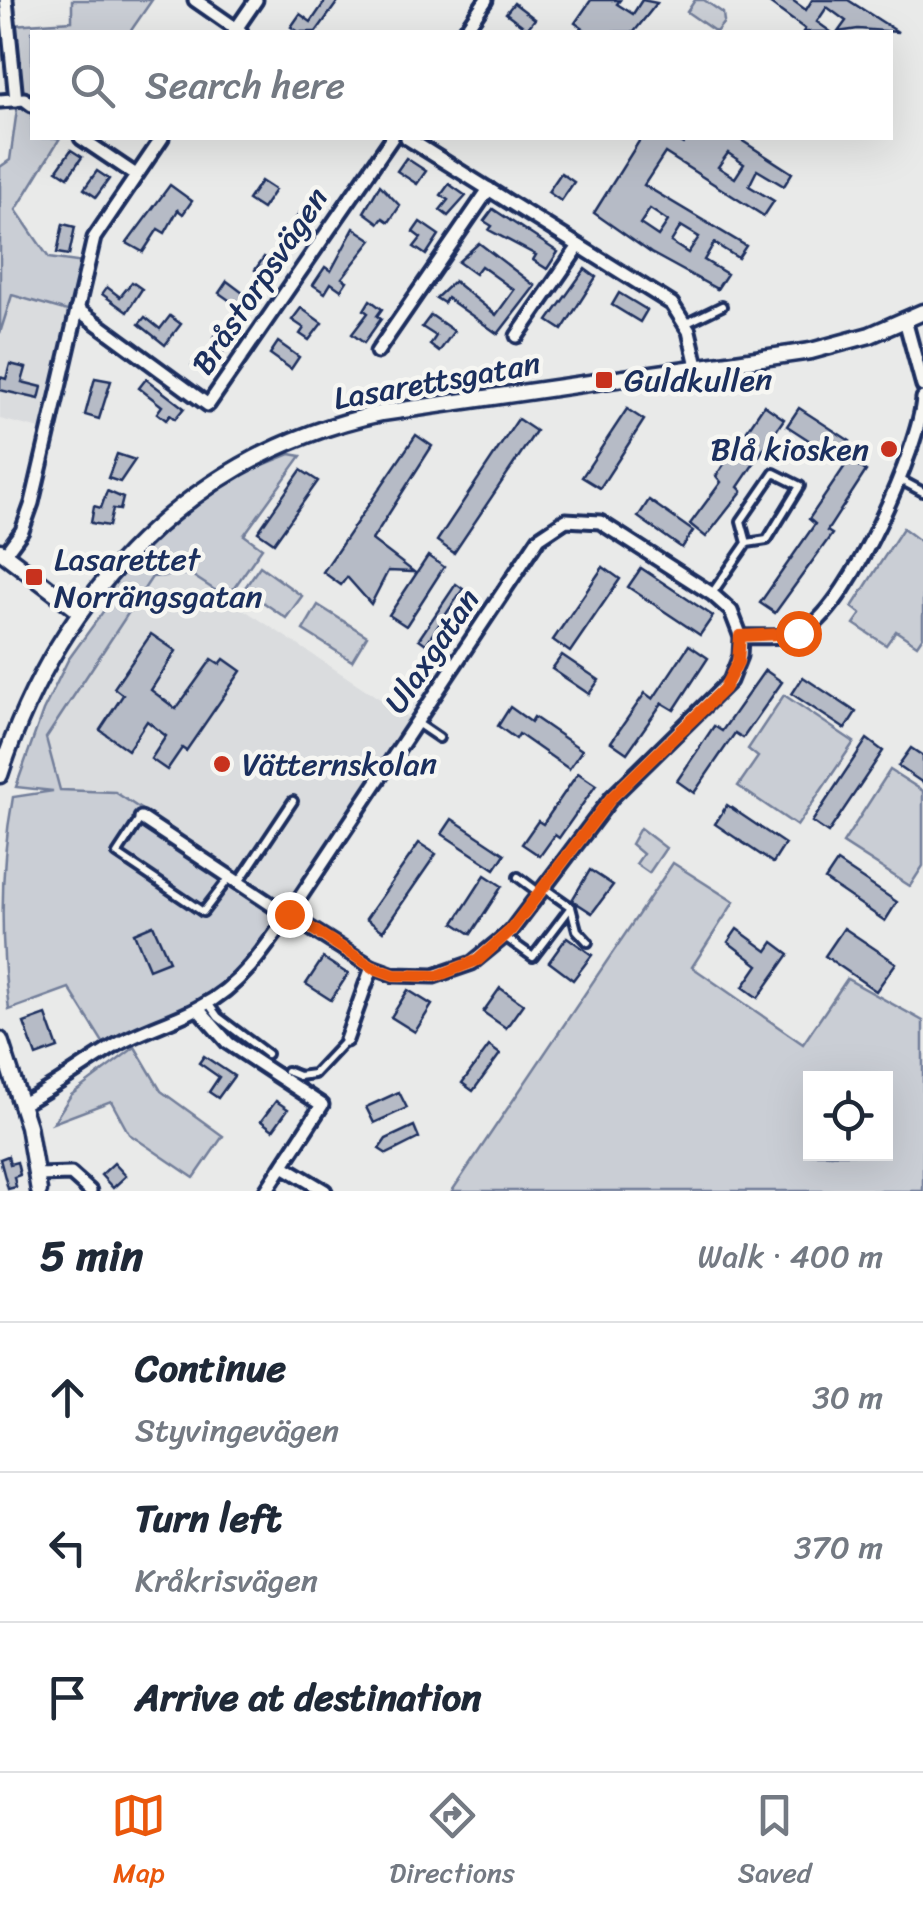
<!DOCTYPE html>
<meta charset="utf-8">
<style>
body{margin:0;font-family:Sriracha,sans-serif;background:#f2f2f3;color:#1f2937}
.controls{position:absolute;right:30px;bottom:30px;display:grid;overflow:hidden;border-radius:0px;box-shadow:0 10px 40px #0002}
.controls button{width:90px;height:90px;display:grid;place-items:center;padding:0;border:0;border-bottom:2px solid #e0e1e3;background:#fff;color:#1f2937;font:50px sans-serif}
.stop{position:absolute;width:30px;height:30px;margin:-22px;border:8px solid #ea580c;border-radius:50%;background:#fff}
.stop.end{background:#ea580c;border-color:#fff;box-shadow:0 2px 10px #0008}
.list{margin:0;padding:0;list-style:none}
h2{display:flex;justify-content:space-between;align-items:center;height:130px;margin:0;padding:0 40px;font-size:42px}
h2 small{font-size:32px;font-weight:400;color:#747a83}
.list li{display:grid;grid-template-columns:65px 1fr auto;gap:30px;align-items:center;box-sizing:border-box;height:150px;padding:0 40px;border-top:2px solid #e0e1e3}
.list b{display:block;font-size:38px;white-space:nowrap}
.list p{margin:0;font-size:32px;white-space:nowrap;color:#747a83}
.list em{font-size:32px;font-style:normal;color:#747a83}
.icon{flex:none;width:55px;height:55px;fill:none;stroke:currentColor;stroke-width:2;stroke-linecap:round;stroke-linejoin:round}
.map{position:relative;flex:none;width:923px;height:1191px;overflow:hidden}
.search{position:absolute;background:#fff;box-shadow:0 10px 40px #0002;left:30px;right:30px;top:30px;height:110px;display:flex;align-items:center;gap:25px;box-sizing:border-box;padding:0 35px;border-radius:0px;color:#747a83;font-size:38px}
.sheet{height:580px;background:#fff}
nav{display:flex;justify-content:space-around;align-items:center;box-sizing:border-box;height:140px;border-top:2px solid #e0e1e3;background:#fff;font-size:28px;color:#747a83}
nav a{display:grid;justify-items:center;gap:5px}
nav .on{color:#ea580c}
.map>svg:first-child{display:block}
.built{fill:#dadcde}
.green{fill:#caced5;stroke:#727e9a;stroke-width:2.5;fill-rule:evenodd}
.building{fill:#b6bbc6;stroke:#1b2f5e;stroke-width:2.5;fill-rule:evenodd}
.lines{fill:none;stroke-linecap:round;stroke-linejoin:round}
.service-casing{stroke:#1b2f5e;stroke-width:14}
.minor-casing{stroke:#1b2f5e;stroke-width:19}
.tertiary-casing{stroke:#1b2f5e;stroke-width:21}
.service{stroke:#f6f6f2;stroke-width:6}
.minor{stroke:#f6f6f2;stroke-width:11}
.tertiary{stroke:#f6f6f2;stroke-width:14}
.route{stroke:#ea580c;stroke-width:12}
.poi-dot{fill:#c8321e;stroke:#f6f6f2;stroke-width:4}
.labels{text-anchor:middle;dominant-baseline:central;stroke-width:9;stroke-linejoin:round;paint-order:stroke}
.street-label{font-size:32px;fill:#1b2f5e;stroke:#f6f6f2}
.poi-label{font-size:32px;fill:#1b2f5e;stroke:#f6f6f2;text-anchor:start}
</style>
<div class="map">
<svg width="923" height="1191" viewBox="0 0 923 1191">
<rect width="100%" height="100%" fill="#e9eae9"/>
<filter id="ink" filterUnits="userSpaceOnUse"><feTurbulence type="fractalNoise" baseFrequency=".01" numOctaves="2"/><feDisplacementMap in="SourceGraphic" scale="20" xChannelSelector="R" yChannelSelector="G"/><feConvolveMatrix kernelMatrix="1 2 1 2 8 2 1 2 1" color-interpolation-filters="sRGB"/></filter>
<g filter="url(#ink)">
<!-- built -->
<g class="built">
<polygon points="12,295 81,315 48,431 0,419 0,333"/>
<polygon points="190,574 418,724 293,911 115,792 60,791 46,738 152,577"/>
</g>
<!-- green -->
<g class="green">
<polygon points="72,0 152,0 130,32 32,32 32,138 60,138 16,210 49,258 91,264 81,315 12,295 0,333 0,167 10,160 19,95 12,25 72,21"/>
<polygon points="695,0 704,0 723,13 724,22 716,32 687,12"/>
<path d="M290,454L301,456L244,535L262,548L227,598L190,574L152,577L46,738L60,790L115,792L293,911C240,996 196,1013 107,1049L69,988L9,1010C0,940 0,867 13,797L53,791L16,787L43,711L68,660L105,609L114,583L164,532L198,505L243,473Z"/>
<polygon points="903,528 923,543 923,636 917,645 896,631 886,645 854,624 861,614 852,607"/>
<polygon points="260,566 302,596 286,618 244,589"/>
<polygon points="318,605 367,636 352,661 303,630"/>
<polygon points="784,695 854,742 797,826 738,786 758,757 748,749"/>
<polygon points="890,770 923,791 923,866 910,886 843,843"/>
<polygon points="640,828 666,848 649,873 636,864 643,854 631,844"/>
<path d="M673,863L734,902L692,967L803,1044L847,979L923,1021V1191H452ZM810,1078H886V1154H810Z"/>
<polygon points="135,1047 161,1091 223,1136 194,1178 129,1134 111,1101 53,1123 71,1095"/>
</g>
<!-- building -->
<g class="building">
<polygon points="326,0 339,0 316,32 299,32 291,27 300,14 311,22"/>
<polygon points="591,0 620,0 617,4 633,14 642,0 657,3 634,32 588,32 575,23"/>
<polygon points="765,0 792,0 806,10 812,0 848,0 898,32 858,29 838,32 846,21 827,7 817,22 831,32 803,32 805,29"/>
<polygon points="514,3 535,19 527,29 506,13"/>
<path d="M641,138H673L683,144L688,138H738L792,173L784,186L757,170L749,186L774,201L764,216L665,153L644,185L746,246L738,258L714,243L704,260L727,274L717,289L651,253L594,213ZM728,153L744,164L735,178L718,167ZM650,209L668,221L658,236L640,224ZM681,226L699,237L688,253L671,242Z"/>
<polygon points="71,150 82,157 68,177 57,170"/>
<polygon points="406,158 426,171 417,184 397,171"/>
<polygon points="97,171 109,179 96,197 84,189"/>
<polygon points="561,173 574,182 561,201 548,192"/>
<polygon points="261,181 275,190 262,209 248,200"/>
<polygon points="449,184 466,196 448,216 440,210 448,200 441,195"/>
<polygon points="170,185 192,201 183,214 178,210 165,233 158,229 143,252 127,243"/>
<polygon points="380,185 400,206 389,222 383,218 379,223 364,212"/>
<polygon points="493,209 558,252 547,269 533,260 536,255 489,230 492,226 484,221"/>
<polygon points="301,211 314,220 302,237 289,228"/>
<polygon points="420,222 439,235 426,255 414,247 421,238 413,232"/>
<polygon points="63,224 75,227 69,255 57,253"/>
<polygon points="354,228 372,240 342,278 347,281 341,290 331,283 325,293 313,285 325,267 331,271"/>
<polygon points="479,243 535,286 498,334 447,298 444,303 436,298 454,281 496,315 514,290 481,266 475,274 458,262"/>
<polygon points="264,257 281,269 272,282 255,270"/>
<polygon points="585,269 596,277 562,330 548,321"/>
<polygon points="227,281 247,296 239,307 219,293"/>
<polygon points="132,282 142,289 127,312 102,294 107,287 120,297"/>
<polygon points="619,293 647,310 640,322 612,305"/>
<polygon points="370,300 382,309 377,316 381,319 364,343 352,334 368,313 364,310"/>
<polygon points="301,308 322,323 309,340 300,334 304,328 292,320"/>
<polygon points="431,315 454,331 439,352 430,345 436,336 422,327"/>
<polygon points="170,316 181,324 165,345 139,324 145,317 160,329"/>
<polygon points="221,325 237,334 206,374 192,365 200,354 206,358 218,341 213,338"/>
<polygon points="278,342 299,357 291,369 270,354"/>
<polygon points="10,364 26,368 22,382 42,387 39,399 0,390 0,377 6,379"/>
<polygon points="95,378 111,381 99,419 85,415"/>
<polygon points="146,379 184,408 175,419 170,415 166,420 157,413 162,406 139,388"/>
<polygon points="764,405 784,419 738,487 742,491 706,537 690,524 721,482 716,476"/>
<polygon points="799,408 850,441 838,459 787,426"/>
<polygon points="627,409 644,420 600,488 582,477"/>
<polygon points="518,419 536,431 454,553 437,541"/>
<polygon points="416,435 432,446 372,540 414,572 388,571 371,604 347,577 341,585 323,572"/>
<polygon points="117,454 135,460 120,482 108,478"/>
<polygon points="849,460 866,471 827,531 832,534 775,613 760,603 815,524 809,519"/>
<polygon points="301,470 318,481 274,543 258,532"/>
<polygon points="107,491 123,498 120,510 113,509 109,526 91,523 94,506 101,508"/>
<polygon points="649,500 693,531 682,548 638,517"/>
<polygon points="428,556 444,567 406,626 389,615"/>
<polygon points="603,567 620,579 570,652 553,640"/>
<polygon points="641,568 713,616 700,635 628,587"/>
<polygon points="456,584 463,589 426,644 419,639"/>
<polygon points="151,634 176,651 151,690 176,709 212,659 220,664 224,659 241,671 186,751 182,748 167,770 151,759 166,736 147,721 128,750 100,730 123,695 114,688"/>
<polygon points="689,645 708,658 674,710 662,703 627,753 611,742 645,693 653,699"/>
<polygon points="562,655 599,680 589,694 552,669"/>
<polygon points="765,670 782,682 743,738 735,733 694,793 677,781 714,726 722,731"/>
<polygon points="803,677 856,712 845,729 792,694"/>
<polygon points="510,707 531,722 534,717 582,750 569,769 519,734 516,739 498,726"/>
<polygon points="867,739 883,751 828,833 812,822"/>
<polygon points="911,748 923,756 923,783 898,766"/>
<polygon points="578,773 596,785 559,838 555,835 540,856 522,844 538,821 543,824"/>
<polygon points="727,805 785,844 773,863 715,824"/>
<polygon points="452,819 505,854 495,869 442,834"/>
<polygon points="419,843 436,854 383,931 366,919"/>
<polygon points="837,862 897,902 885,921 825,880"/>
<polygon points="590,870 613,885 592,913 572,900"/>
<polygon points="485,875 502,886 471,934 454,923"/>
<polygon points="153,925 169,961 149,969 134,933"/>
<polygon points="844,928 896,963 876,991 825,956"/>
<polygon points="737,929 767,951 773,942 789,954 758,998 743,987 758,965 728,942"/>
<polygon points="567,937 592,955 573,980 549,962"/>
<polygon points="323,958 348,974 331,1000 306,984"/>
<polygon points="500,988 523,1004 506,1028 483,1012"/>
<polygon points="408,990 432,1005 415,1032 391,1017"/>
<polygon points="46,1015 58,1048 36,1056 24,1023"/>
<polygon points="489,1046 500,1054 473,1091 462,1083"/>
<polygon points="204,1056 234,1076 218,1098 209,1092 219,1077 199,1063"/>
<polygon points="399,1092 407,1108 374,1123 366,1107"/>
<polygon points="276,1101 288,1109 273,1130 261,1121"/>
<polygon points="414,1126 419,1138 387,1154 379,1149 386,1139"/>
<polygon points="8,1156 10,1164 17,1162 20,1175 14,1177 16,1187 8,1189 0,1159"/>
<polygon points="114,1163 126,1176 113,1188 101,1175"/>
</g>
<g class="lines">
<!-- service casing -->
<g class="service-casing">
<g id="service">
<polyline points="685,324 722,306"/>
<polyline points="899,479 923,492"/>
<polyline points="713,592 747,543 767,540 800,486 774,473 741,521 747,543"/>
<polyline points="417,723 439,738"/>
<polyline points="140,819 117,854 203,912 230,877"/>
<polyline points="518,877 538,892"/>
<polyline points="239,882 293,801"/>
<polyline points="544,888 571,907 577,930 588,942"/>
<polyline points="505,937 533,957 571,907"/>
<polyline points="208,1003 218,1017 267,1054"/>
<polyline points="287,1071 299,1076 314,1074 346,1040"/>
</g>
</g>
<!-- minor casing -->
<g class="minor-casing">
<g id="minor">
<polyline points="6,0 16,100"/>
<polyline points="195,0 241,32"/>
<polyline points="234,32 256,0"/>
<polyline points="464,32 486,0"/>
<polyline points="0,101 24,99 32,105"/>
<polyline points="81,138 136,175"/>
<polyline points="407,138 672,304 689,331 697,366"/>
<polyline points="77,309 208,405 392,138"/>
<polyline points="905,320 923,386"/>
<polyline points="517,336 579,246"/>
<polyline points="377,352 489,189"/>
<polyline points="5,554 22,531 32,503 94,238 162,138"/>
<path d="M741,637C763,636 788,640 808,628C850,603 920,447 923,398"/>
<polyline points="198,1009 228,1043 322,1105 266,1191"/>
<polyline points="346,1040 372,967"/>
<path d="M22,1104C55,1087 83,1065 115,1046C142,1030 173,1022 200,1007C243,985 269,943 295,905L539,538L566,520L600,522L712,594L731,611L741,637L740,656L730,681L612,797L511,931L472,963L434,976L394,975L372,967L289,915L281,911L141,818"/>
<polyline points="283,1166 325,1191"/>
<polyline points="38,1175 71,1174 90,1191"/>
</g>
</g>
<!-- tertiary casing -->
<g class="tertiary-casing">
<g id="tertiary">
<polyline points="0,551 79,611"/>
<path d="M0,775C59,593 191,454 382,413L811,351L870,335L923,312"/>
<polyline points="0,1040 28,1126 39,1191"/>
</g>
</g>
<!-- service -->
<use href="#service" class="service"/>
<!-- minor -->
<use href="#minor" class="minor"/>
<!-- tertiary -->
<use href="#tertiary" class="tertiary"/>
</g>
</g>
<g class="lines" filter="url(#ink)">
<!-- route -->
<polyline class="route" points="289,914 372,967 394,975 437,976 478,960 511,930 612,797 724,689 738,662 740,636 798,633"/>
</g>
<!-- markers -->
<g class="poi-dot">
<rect x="594" y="370" width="20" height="20" rx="5"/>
<circle cx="889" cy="449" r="10"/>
<rect x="24" y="567" width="20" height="20" rx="5"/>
<circle cx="222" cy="764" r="10"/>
</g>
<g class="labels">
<!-- street labels -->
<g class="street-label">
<text transform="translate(260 281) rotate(-56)">Bråstorpsvägen</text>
<text transform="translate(437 381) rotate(-10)">Lasarettsgatan</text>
<text transform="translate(432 651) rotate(-56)">Ulaxgatan</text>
</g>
<!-- poi labels -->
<g class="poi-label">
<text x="624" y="380">Guldkullen</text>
<text x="869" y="449" text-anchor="end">Blå kiosken</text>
<text x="54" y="559">Lasarettet<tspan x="54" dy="37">Norrängsgatan</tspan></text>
<text x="242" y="764">Vätternskolan</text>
</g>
</g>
</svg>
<div class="controls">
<button><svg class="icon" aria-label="locate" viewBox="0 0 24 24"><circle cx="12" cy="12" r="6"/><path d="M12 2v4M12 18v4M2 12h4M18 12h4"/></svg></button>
</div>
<div class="stop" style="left:798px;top:633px"></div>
<div class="stop end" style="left:289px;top:914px"></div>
<div class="search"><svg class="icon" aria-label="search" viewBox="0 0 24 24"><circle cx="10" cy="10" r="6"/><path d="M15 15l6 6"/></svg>Search here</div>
</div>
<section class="sheet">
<h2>5 min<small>Walk · 400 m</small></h2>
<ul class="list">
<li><svg class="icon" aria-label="ahead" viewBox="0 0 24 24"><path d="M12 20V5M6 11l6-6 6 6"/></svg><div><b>Continue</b><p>Styvingevägen</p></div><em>30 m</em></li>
<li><svg class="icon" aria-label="left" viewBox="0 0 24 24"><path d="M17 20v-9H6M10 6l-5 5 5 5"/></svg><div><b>Turn left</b><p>Kråkrisvägen</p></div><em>370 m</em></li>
<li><svg class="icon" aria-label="arrive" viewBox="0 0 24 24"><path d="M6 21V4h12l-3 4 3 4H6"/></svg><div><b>Arrive at destination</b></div></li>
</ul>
</section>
<nav>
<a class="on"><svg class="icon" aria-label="map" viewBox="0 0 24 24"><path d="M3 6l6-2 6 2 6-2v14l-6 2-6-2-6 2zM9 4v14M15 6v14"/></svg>Map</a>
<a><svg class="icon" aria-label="directions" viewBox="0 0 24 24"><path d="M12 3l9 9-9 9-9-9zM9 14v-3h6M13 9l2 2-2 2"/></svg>Directions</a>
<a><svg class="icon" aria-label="saved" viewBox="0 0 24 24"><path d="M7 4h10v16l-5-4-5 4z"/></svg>Saved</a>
</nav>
